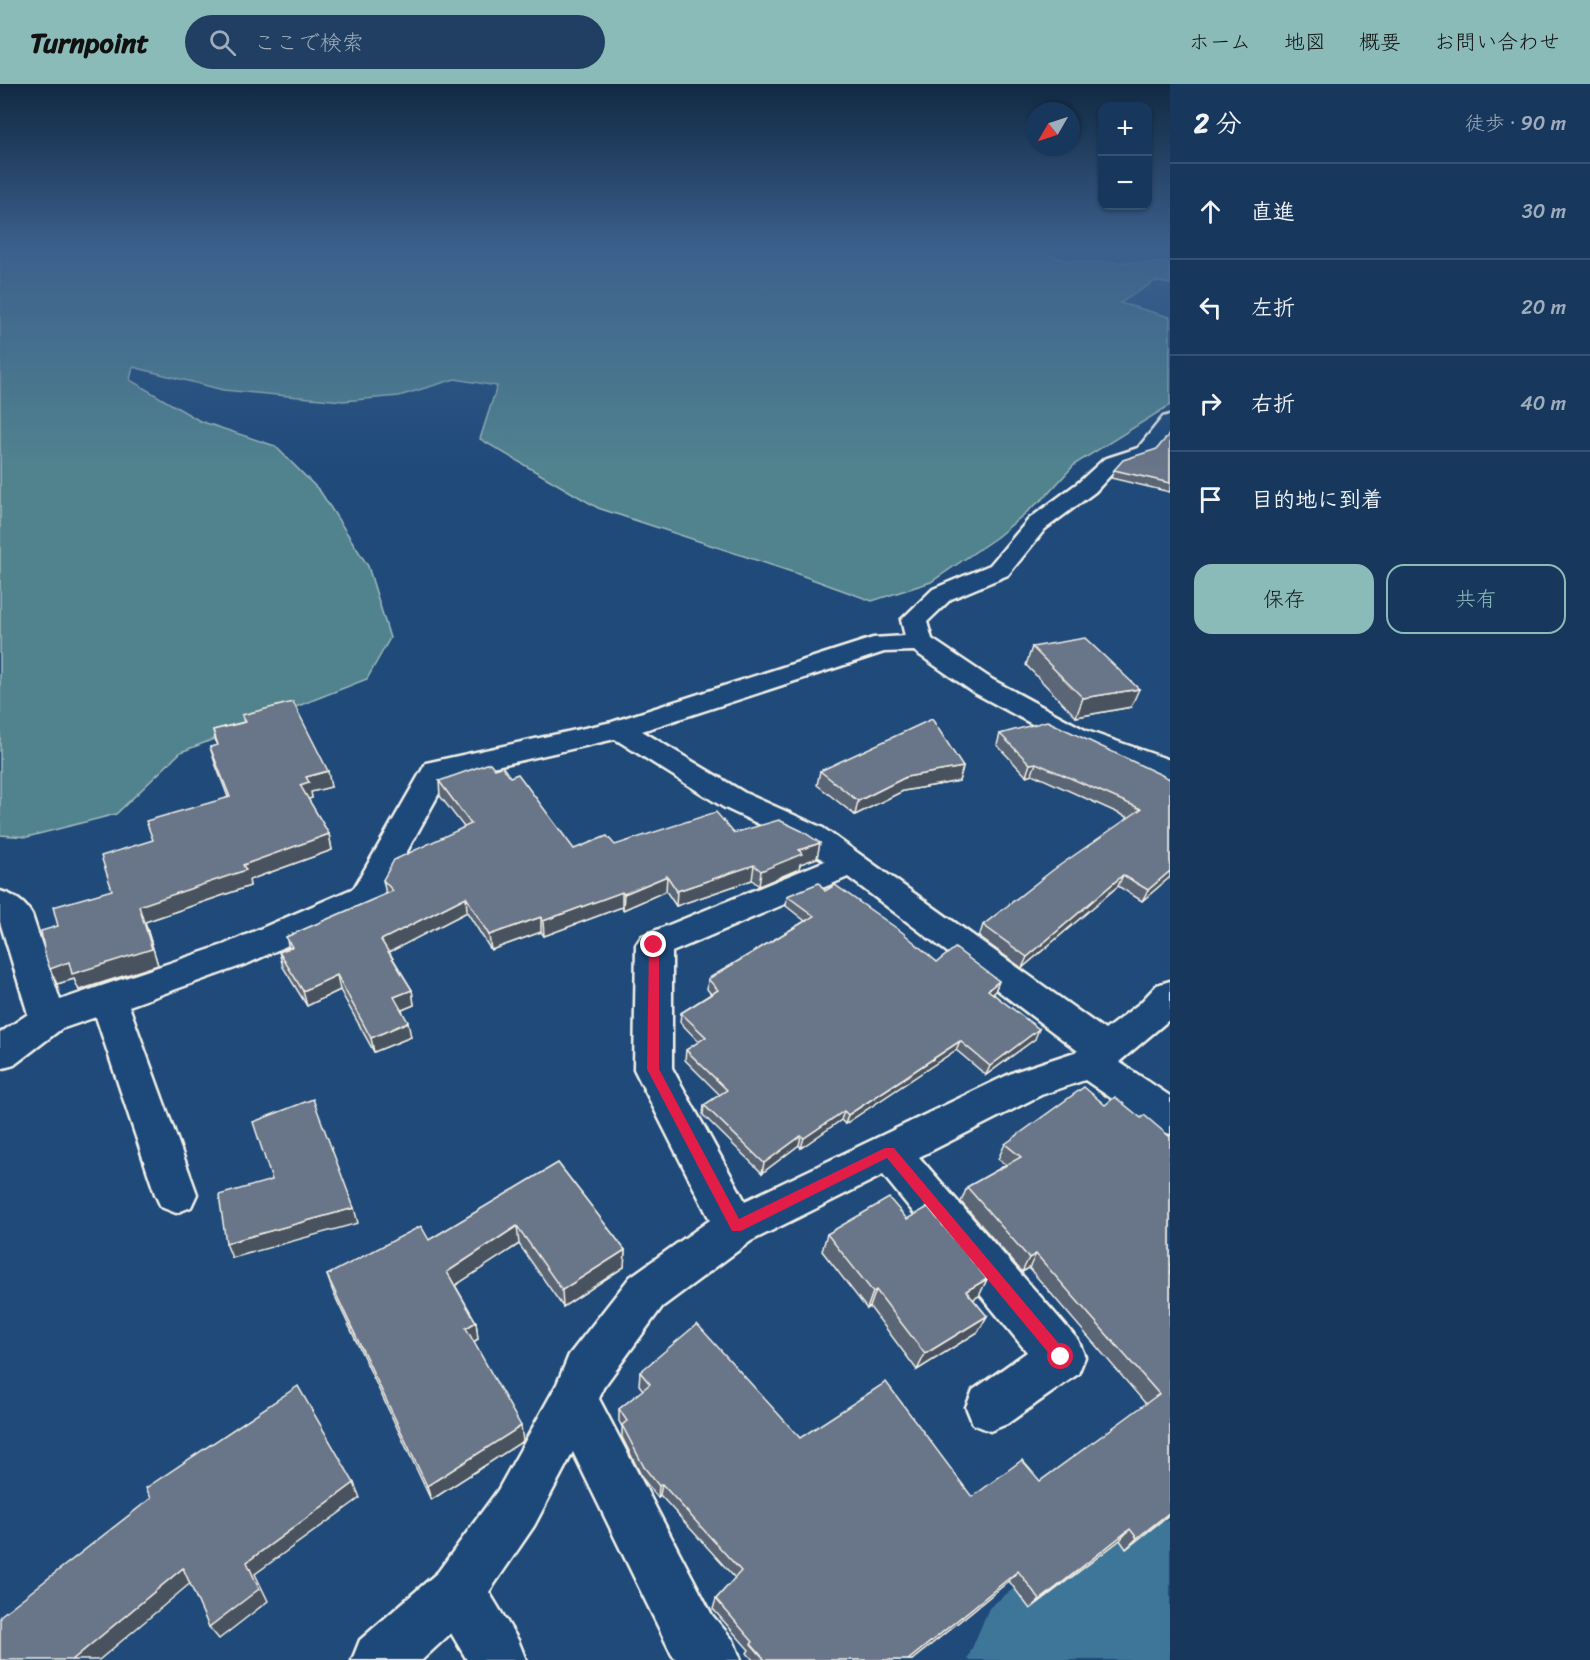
<!DOCTYPE html>
<html lang="ja">
<meta charset="utf-8">
<style>
body{margin:0;font-family:Sriracha,"Klee One",sans-serif;background:#203f62;color:#f1f3f6}
.controls{position:absolute;right:18px;top:18px;display:grid;overflow:hidden;border-radius:12px;box-shadow:0 2px 4px #0004}
.controls button{width:54px;height:54px;display:grid;place-items:center;padding:0;border:0;border-bottom:2px solid #365272;background:#17385c;color:#f1f3f6;font:30px sans-serif}
.compass{position:absolute;left:1026px;top:18px;width:54px;height:54px;border-radius:50%;background:#17385c;box-shadow:0 2px 4px #0004;rotate:231deg}
.stop{position:absolute;width:18px;height:18px;margin:-14px;border:4px solid #e11d48;border-radius:50%;background:#fff}
.stop.end{background:#e11d48;border-color:#fff;box-shadow:0 2px 6px #0008}
.list{margin:0;padding:0;list-style:none}
h2{display:flex;justify-content:space-between;align-items:center;height:78px;margin:0;padding:0 24px;font-size:26px}
h2 small{font-size:20px;font-weight:400;color:#9eacbb}
.list li{display:grid;grid-template-columns:39px 1fr auto;gap:18px;align-items:center;box-sizing:border-box;height:96px;padding:0 24px;border-top:2px solid #365272}
.list b{display:block;font-size:22px;white-space:nowrap}
.list em{font-size:20px;font-style:normal;color:#9eacbb}
.actions{display:flex;gap:12px;padding:18px 24px}
.actions a{flex:1;padding:14px 0;border:2px solid #8bbbb9;border-radius:18px;text-align:center;font-size:21px;color:#8bbbb9}
.actions .main{background:#8bbbb9;color:#111}
.icon{flex:none;width:33px;height:33px;fill:none;stroke:currentColor;stroke-width:2;stroke-linecap:round;stroke-linejoin:round}
.map{position:relative;flex:none;width:1170px;height:1576px;overflow:hidden}
header{display:flex;align-items:center;gap:36px;box-sizing:border-box;height:84px;padding:0 30px;background:#8bbbb9;color:#111}
header strong{font-size:28px}
nav{display:flex;gap:33px;margin-inline-start:auto;font-size:21px}
.search{width:420px;height:54px;background:#203f62;display:flex;align-items:center;gap:15px;box-sizing:border-box;padding:0 21px;border-radius:33px;color:#9eacbb;font-size:22px}
main{display:flex}
aside{flex:1;background:#17385c}
.map>svg:first-child{display:block}
.green{fill:#51838f;stroke:#a2babc;stroke-width:1.5}
.lines{fill:none;stroke-linecap:round;stroke-linejoin:round}
.river{fill:#3e7699;fill-rule:evenodd}
.minor-casing{stroke:#f4f1e8;stroke-width:5}
.minor{fill:#1f4a7a;fill-rule:evenodd}
.wall{fill:#5a6575;stroke:#f4f1e8;stroke-width:1.5}
.shaded-wall{fill:#4a525f;stroke:#f4f1e8;stroke-width:1.5}
.building{fill:#697588;stroke:#f4f1e8;stroke-width:1.5}
.route{fill:#e11d48}
</style>
<header>
<strong>Turnpoint</strong>
<div class="search"><svg class="icon" aria-label="search" viewBox="0 0 24 24"><circle cx="10" cy="10" r="6"/><path d="M15 15l6 6"/></svg>ここで検索</div>
<nav><a>ホーム</a><a>地図</a><a>概要</a><a>お問い合わせ</a></nav>
</header>
<main>
<div class="map">
<svg width="1170" height="1576" viewBox="0 0 1170 1576">
<rect width="100%" height="100%" fill="#1f4a7a"/>
<filter id="ink" filterUnits="userSpaceOnUse"><feTurbulence type="fractalNoise" baseFrequency=".0167" numOctaves="2"/><feDisplacementMap in="SourceGraphic" scale="12" xChannelSelector="R" yChannelSelector="G"/><feConvolveMatrix kernelMatrix="1 2 1 2 8 2 1 2 1" color-interpolation-filters="sRGB"/></filter>
<g filter="url(#ink)">
<!-- green -->
<polygon class="green" points="0,164 1047,164 1039,168 1066,176 1091,178 1170,179 1170,200 1155,197 1120,219 1170,233 1170,321 1075,380 1046,412 997,453 931,498 872,517 795,489 598,424 480,355 497,302 455,295 399,312 343,317 223,306 133,283 130,296 200,337 275,362 320,407 368,482 390,554 367,595 181,668 116,730 27,753 0,751"/>
<g class="lines">
<!-- river -->
<polygon class="river" points="1170,1436 1170,1576 967,1576 989,1524 1060,1467 1111,1446"/>
<!-- minor casing -->
<g class="minor-casing">
<path id="minor" d="M1170,331V350L1152,372L1118,383L1095,408L1045,445L1008,491L951,515L927,538L932,555L993,596L1087,647L1170,676V696L1067,659L973,608L914,567L884,568L642,647L745,709L823,744L1105,946L1140,919L1157,901L1170,897V935L1119,978L1170,1012V1050L1156,1045L1085,996L1041,1011L919,1073L1078,1256L1085,1273L1078,1290L1007,1340L990,1347L973,1340L966,1323L973,1306L1027,1268L883,1091L751,1157L662,1223L603,1304L599,1315L712,1531L733,1556L741,1576H677L672,1571L573,1368L534,1442L489,1508L518,1556L526,1576H467L451,1549L422,1576H352L360,1556L438,1488L498,1406L557,1300L569,1271L630,1193L710,1136L634,985L636,861L642,852L825,777L801,760L723,723L615,655L448,693L378,820L249,879L129,922L197,1110L191,1123L176,1129L161,1123L155,1110L96,933L61,945L14,981L0,985V949L28,930L0,838V807C14,811 25,818 32,831L60,916L223,861L354,804L426,679L612,638L873,554L905,552L901,536L933,505L990,481L1029,435L1079,398L1104,375L1138,364L1163,333ZM848,793L1078,967L1014,988L745,1117L672,984V868Z"/>
</g>
<!-- minor -->
<use href="#minor" class="minor"/>
</g>
<!-- wall -->
<g class="wall">
<polygon points="1170,349 1170,408 1111,394 1114,386 1157,365"/>
<polygon points="1032,563 1131,623 1076,633 1026,581"/>
<polygon points="242,631 331,703 311,708 312,714 308,715 329,750 332,766 249,796 250,802 145,838 158,881 79,906 74,895 57,900 58,842 112,806 153,756 228,713 215,679 210,663 217,662 213,646 244,638"/>
<polygon points="1000,650 1170,695 1170,793 1142,817 1118,802 1022,884 979,853 983,841 1129,734 1032,690 1026,692 997,661"/>
<polygon points="963,683 959,697 903,707 855,731 817,701 820,687"/>
<polygon points="439,697 574,765 734,749 817,774 800,780 799,785 759,802 752,796 676,822 666,807 623,826 622,823 544,852 541,848 491,866 467,828 389,868 412,906 414,921 402,926 411,953 374,968 340,906 307,922 283,883 279,868 289,864 286,853 386,810 383,796 464,743 440,712"/>
<polygon points="825,807 937,878 999,897 995,907 993,909 1035,955 986,991 956,966 845,1040 841,1036 801,1064 799,1061 762,1089 703,1031 704,1021 720,1011 685,976 686,966 699,958 680,938 681,929 711,910 707,905 708,895 805,837 786,822 787,812"/>
<polygon points="1105,1021 1141,1034 1170,1053 1170,1430 1126,1465 1120,1456 1030,1525 1009,1497 912,1576 753,1576 747,1569 749,1566 713,1525 716,1515 735,1494 660,1411 658,1414 643,1395 622,1353 622,1343 619,1337 619,1325 643,1306 639,1301 640,1288 800,1354 972,1413 1040,1397 1146,1320 1029,1184 1022,1188 961,1118 967,1103 1006,1081 998,1075 1005,1060"/>
<polygon points="558,1079 625,1166 624,1183 563,1223 519,1160 455,1201 476,1238 478,1255 473,1258 523,1357 431,1416 333,1208 327,1191 429,1156"/>
<polygon points="907,1135 987,1195 979,1212 973,1215 987,1232 978,1248 917,1286 870,1223 867,1225 822,1167 827,1150"/>
</g>
<!-- shaded-wall -->
<g class="shaded-wall">
<polygon points="1139,605 1131,623 1076,633 1083,614"/>
<polygon points="1036,679 1032,690 1026,692 1030,680"/>
<polygon points="963,683 959,697 903,707 855,731 858,717 906,693"/>
<polygon points="328,687 331,703 311,708 312,714 303,717 300,701 306,693"/>
<polygon points="329,750 332,766 249,796 250,802 145,838 158,881 79,906 74,895 57,900 50,885 139,822 243,781"/>
<polygon points="820,759 817,774 800,780 799,785 759,802 761,787 799,766"/>
<polygon points="754,781 752,796 676,822 677,807"/>
<polygon points="1170,787 1170,793 1142,817 1148,806"/>
<polygon points="1123,791 1118,802 1022,884 1027,873"/>
<polygon points="667,792 666,807 623,826 624,810"/>
<polygon points="622,808 622,823 544,852 543,837"/>
<polygon points="466,813 467,828 384,871 381,856"/>
<polygon points="541,833 541,848 491,866 489,851"/>
<polygon points="337,891 340,906 307,922 303,907"/>
<polygon points="999,897 995,907 985,916 988,906"/>
<polygon points="412,906 414,921 397,928 394,913"/>
<polygon points="408,938 411,953 374,968 371,954"/>
<polygon points="1039,945 1035,955 986,991 990,982"/>
<polygon points="960,957 956,966 845,1040 848,1031"/>
<polygon points="844,1027 841,1036 801,1064 804,1054"/>
<polygon points="801,1052 799,1061 762,1089 764,1079"/>
<polygon points="354,1124 358,1139 232,1174 226,1159"/>
<polygon points="517,1142 519,1160 450,1205 447,1188"/>
<polygon points="625,1166 624,1183 563,1223 562,1206"/>
<polygon points="1036,1170 1029,1184 1022,1188 1029,1174"/>
<polygon points="987,1195 979,1212 958,1224 966,1207"/>
<polygon points="876,1206 870,1223 867,1225 873,1208"/>
<polygon points="987,1232 978,1248 917,1286 925,1270"/>
<polygon points="476,1238 478,1255 468,1261 466,1244"/>
<polygon points="521,1342 523,1357 431,1416 427,1402"/>
<polygon points="354,1399 360,1414 255,1490 268,1517 219,1555 209,1543 247,1478"/>
<polygon points="662,1400 660,1411 658,1414 659,1402"/>
<polygon points="1170,1428 1170,1430 1126,1465 1137,1454"/>
<polygon points="1130,1445 1120,1456 1030,1525 1040,1516"/>
<polygon points="183,1484 193,1497 99,1576 72,1576"/>
<polygon points="1018,1487 1009,1497 912,1576 908,1576"/>
</g>
<!-- building -->
<g class="building">
<polygon points="1170,349 1170,399 1114,386 1123,376 1157,365"/>
<polygon points="1085,554 1139,605 1083,614 1032,563"/>
<polygon points="293,618 328,687 306,693 309,698 300,701 329,750 243,781 246,786 139,822 152,865 72,890 69,878 50,885 45,871 41,847 58,842 53,823 112,806 101,772 153,756 146,737 230,713 210,663 218,661 213,646 246,638 242,631"/>
<polygon points="932,635 963,683 906,693 858,717 820,687"/>
<polygon points="1047,637 1170,695 1170,787 1148,806 1123,791 1027,873 983,841 1053,786 1141,725 1036,679 1030,680 1000,650"/>
<polygon points="490,679 495,685 502,682 510,693 518,690 574,765 607,752 615,761 716,728 734,749 779,736 802,747 820,759 799,766 802,770 761,787 754,781 677,807 667,792 624,810 622,808 543,837 541,833 489,851 466,813 381,856 412,906 394,913 408,938 371,954 337,891 303,907 279,868 292,863 286,853 393,807 383,796 394,776 471,740 439,697"/>
<polygon points="819,799 825,807 835,801 902,848 937,878 955,864 999,897 988,906 1039,945 990,982 960,957 848,1031 844,1027 804,1054 801,1052 764,1079 704,1021 727,1006 686,966 706,953 681,929 718,906 708,895 814,832 787,812"/>
<polygon points="1084,1003 1105,1021 1115,1013 1141,1034 1144,1031 1170,1053 1170,1428 1137,1454 1130,1445 1040,1516 1018,1487 908,1576 765,1576 751,1560 753,1558 716,1515 741,1487 662,1400 659,1402 644,1383 622,1341 627,1337 619,1325 650,1300 640,1288 697,1240 800,1354 886,1298 972,1413 1022,1376 1040,1397 1159,1310 1036,1170 1029,1174 967,1103 1021,1073 1005,1060"/>
<polygon points="313,1015 354,1124 226,1159 219,1111 272,1096 253,1038"/>
<polygon points="558,1079 625,1166 562,1206 517,1142 447,1188 476,1238 466,1244 521,1342 427,1402 327,1191 421,1142 429,1156"/>
<polygon points="889,1114 907,1135 928,1123 987,1195 966,1207 987,1232 925,1270 876,1206 873,1208 827,1150"/>
<polygon points="298,1302 354,1399 247,1478 259,1505 209,1543 183,1484 72,1576 0,1576 0,1532 151,1414 146,1404"/>
</g>
</g>
<!-- sky -->
<linearGradient id="sky" x2="0" y2="1"><stop stop-color="#112943"/><stop offset="0.43" stop-color="#3c608d"/><stop offset="1" stop-color="#3c608d" stop-opacity="0"/></linearGradient>
<rect width="1170" height="385" fill="url(#sky)"/>
<!-- route -->
<polygon class="route" points="654,858 659,861 659,985 739,1135 885,1064 894,1064 1066,1268 1068,1273 1066,1278 1061,1280 1056,1278 887,1074 741,1147 732,1147 647,985 649,861"/>
</svg>
<div class="controls">
<button>+</button>
<button>−</button>
</div>
<svg class="compass" viewBox="-18 -18 36 36"><path d="M0-13l5 13h-10z" fill="#e53935"/><path d="M0 13l5-13h-10z" fill="#9eacbb"/></svg>
<div class="stop" style="left:1061px;top:1273px"></div>
<div class="stop end" style="left:654px;top:861px"></div>
</div>
<aside>
<h2>2 分<small>徒歩 · 90 m</small></h2>
<ul class="list">
<li><svg class="icon" aria-label="ahead" viewBox="0 0 24 24"><path d="M12 20V5M6 11l6-6 6 6"/></svg><div><b>直進</b></div><em>30 m</em></li>
<li><svg class="icon" aria-label="left" viewBox="0 0 24 24"><path d="M17 20v-9H6M10 6l-5 5 5 5"/></svg><div><b>左折</b></div><em>20 m</em></li>
<li><svg class="icon" aria-label="right" viewBox="0 0 24 24"><path d="M7 20v-9h11M14 6l5 5-5 5"/></svg><div><b>右折</b></div><em>40 m</em></li>
<li><svg class="icon" aria-label="arrive" viewBox="0 0 24 24"><path d="M6 21V4h12l-3 4 3 4H6"/></svg><div><b>目的地に到着</b></div></li>
</ul>
<div class="actions"><a class="main">保存</a><a>共有</a></div>
</aside>
</main>
